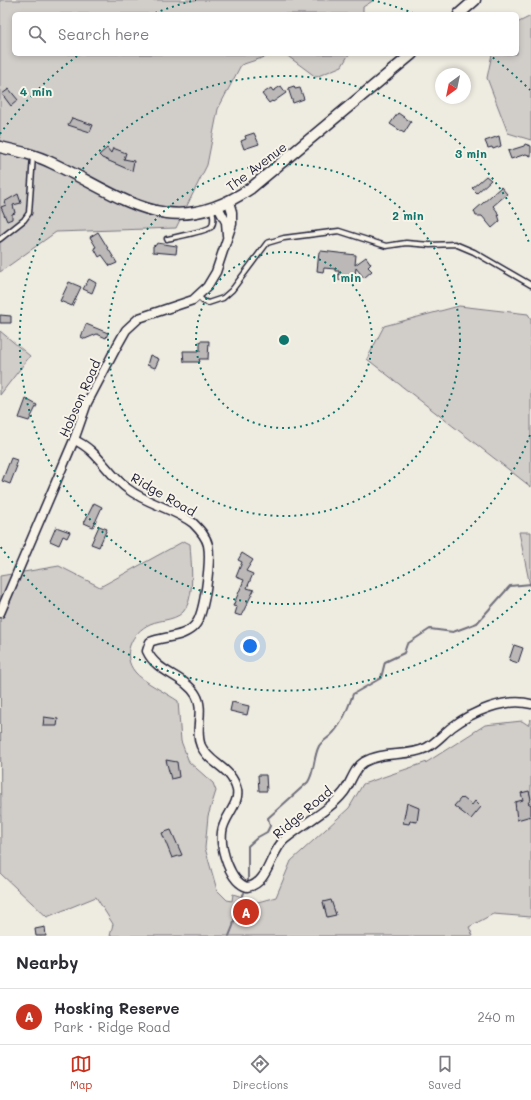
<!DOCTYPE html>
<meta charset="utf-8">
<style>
body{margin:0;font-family:Mali,sans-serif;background:#f7f7f7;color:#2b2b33}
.compass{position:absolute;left:435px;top:68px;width:36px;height:36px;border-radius:50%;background:#fff;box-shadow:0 2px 6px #0003;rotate:213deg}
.you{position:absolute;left:250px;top:646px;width:14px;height:14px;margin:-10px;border:3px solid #fff;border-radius:50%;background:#1a73e8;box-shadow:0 0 0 6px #1a73e833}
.badge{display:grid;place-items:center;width:26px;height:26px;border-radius:50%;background:#c8321e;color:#fff;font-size:13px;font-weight:700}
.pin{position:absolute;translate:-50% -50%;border:2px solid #fff;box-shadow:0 1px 4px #0006}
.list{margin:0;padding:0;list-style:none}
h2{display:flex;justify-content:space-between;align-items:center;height:52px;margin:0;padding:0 16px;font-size:17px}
h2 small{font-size:13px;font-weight:400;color:#7c7c81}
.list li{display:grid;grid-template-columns:26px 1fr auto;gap:12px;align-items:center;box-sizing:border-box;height:56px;padding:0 16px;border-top:1px solid #e1e1e2}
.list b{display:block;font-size:15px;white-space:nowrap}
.list p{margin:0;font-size:13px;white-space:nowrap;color:#7c7c81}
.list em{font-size:13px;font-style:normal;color:#7c7c81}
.icon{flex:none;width:22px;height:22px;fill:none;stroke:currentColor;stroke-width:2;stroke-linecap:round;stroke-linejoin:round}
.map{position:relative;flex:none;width:531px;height:936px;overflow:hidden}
.search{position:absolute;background:#fff;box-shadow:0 2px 6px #0003;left:12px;right:12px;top:12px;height:44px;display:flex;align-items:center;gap:10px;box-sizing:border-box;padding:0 14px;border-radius:6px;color:#7c7c81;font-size:15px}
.sheet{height:108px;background:#fff}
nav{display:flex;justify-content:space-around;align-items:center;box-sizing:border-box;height:56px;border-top:1px solid #e1e1e2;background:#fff;font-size:11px;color:#7c7c81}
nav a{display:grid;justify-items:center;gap:2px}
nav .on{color:#c8321e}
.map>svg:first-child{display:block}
.green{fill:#d1cdc9;stroke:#7a7882}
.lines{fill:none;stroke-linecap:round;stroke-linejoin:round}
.stream{stroke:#716f7b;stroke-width:2}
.building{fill:#bbb8b7;stroke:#22223b}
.service-casing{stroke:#22223b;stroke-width:7}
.minor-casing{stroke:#22223b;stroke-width:11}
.tertiary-casing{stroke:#22223b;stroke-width:13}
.service{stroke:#f7f3e8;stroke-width:4}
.minor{stroke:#f7f3e8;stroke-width:8}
.tertiary{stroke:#f7f3e8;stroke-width:10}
.ring{fill:none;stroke:#0f766e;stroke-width:2;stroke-dasharray:2 4}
.labels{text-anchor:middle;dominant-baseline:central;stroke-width:4;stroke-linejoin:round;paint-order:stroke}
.street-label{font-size:13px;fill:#22223b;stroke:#f7f3e8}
.centre{fill:#0f766e;stroke:#f7f3e8;stroke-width:2}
.ring-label{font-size:12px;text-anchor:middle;font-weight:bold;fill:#0f766e;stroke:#f7f3e8;stroke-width:4;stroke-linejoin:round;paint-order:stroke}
</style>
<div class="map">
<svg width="531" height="936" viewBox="0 0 531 936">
<rect width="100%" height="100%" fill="#eeebe1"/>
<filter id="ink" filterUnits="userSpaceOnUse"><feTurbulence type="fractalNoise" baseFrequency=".025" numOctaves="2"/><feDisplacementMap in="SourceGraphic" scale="8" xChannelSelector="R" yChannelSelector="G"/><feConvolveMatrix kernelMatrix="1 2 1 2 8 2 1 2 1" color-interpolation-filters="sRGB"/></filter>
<g filter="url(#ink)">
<!-- green -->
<g class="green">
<polygon points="0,0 374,0 363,7 363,14 14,14 14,54 274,54 241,65 218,109 207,165 176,228 56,232 0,272"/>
<polygon points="531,16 531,140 508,133 487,78 492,54 517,54 517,23"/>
<polygon points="285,54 349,54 342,66 316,77"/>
<polygon points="459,306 528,314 531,319 531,487 367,359 384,326"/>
<polygon points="0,331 30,356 0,395"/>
<polygon points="519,532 531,532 531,589 529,581"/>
<path d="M184,541L190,544C191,563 195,591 186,608C179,621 161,619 150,624C131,633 121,655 135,672C142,681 168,694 178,701L181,741L189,762L213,783L216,791L208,816L205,848L217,890L227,900L232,901L233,894L258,902L276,897L291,861L349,808L363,784L427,762L485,725L522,721L528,725L531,719V917L493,914L469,927L473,936H110L113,924L96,897L47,917L1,874L0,576L59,566L100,587Z"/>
</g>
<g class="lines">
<!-- stream -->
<g class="stream">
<path d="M248,882V846L258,837L267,832L270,826L268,818L308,782C315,771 313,758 319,746C322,741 329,738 333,733C343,722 348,708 353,694L381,678L385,662L404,653L407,644L430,629L453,632L477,623L510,586L531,584"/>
<polyline points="229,936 233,926 237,907 244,893"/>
</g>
</g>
<!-- building -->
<g class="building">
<polygon points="281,86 286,93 273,102 272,101 269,103 262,94 271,88 273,91"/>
<polygon points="294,86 295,89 300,88 304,99 293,103 288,88"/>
<polygon points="9,89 18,100 11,106 2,94"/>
<polygon points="398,113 411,122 404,133 390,124"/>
<polygon points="72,118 93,125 90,132 68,125"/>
<polygon points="254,133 259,144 244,149 241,141 246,139 245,136"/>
<polygon points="499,136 501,146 493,149 492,147 488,148 485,141"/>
<polygon points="525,144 531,146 531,156 526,154 511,159 508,151 524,146"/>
<polygon points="107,148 111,153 113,148 126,153 124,159 134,161 132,171 102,158 99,155"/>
<polygon points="486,176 491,180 477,193 472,188"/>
<polygon points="501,187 507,194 493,206 497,211 500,221 492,228 482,216 476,216 474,211"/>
<polygon points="18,194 21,203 13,205 15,213 12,214 12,219 7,221 1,207 6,205 4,202"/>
<polygon points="98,232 117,263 110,266 102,255 99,257 94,248 96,247 90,237"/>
<polygon points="157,243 177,246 176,254 153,252 153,246 156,245"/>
<polygon points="321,251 356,255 355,265 366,257 371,264 368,267 372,271 364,278 356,268 354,282 338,280 339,271 335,271 335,269 324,268 323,272 317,271 319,252"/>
<polygon points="89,279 96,283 92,293 83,289"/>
<polygon points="69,282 81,287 72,306 60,301"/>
<polygon points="0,315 11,316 11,323 0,323"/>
<polygon points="86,324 108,333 106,338 97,334 85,339 81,337"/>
<polygon points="200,341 209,341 208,359 199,359 200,362 184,362 183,351 200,351"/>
<polygon points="150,355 159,359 155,368 147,365"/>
<polygon points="26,399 37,405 29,421 19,418"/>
<polygon points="11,458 17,460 15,466 17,466 10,484 2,481"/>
<polygon points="94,503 102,507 93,527 84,523"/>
<polygon points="99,526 107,529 99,547 91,544"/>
<polygon points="56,527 70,532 67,538 63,536 59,545 50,541"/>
<polygon points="242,553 253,560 246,571 253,574 247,588 254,590 241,616 235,614 237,607 233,606 244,580 236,577 242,562 238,560"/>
<polygon points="514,645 523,648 518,663 509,660"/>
<polygon points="232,702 249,706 247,715 230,711"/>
<polygon points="44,717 58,719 57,726 43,726"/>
<polygon points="166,760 177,762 179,777 171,779"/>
<polygon points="258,775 266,775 267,791 259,791"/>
<polygon points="529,791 531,799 528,803 531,805 531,816 517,820 515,802 523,800 521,793"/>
<polygon points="461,798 462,799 463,798 472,805 475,801 481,807 471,819 454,806"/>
<polygon points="407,803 419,808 417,822 410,821 409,824 403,823"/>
<polygon points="171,830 182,855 172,858 162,833"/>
<polygon points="331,900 336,915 327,917 323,902"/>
<polygon points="45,927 46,936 36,936 35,929"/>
</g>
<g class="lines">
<!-- service casing -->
<g class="service-casing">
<g id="service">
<polyline points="0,239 24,220 29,213 33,156"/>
<path d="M167,239C175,237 207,231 211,227C215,222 213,215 212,209"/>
<polyline points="198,296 203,301 208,303 223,298 232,290 267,243 284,238 339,231 386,246 406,243 430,245 455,244 474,252 531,285"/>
</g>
</g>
<!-- minor casing -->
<g class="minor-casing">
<g id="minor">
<polyline points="218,207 226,222 227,235"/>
<path d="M74,440C97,449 108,475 128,489C147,504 173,508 193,523C199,529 206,536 208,545C211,560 205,614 195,625C184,638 165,636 150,642L147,651C157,673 184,675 196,695C205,710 194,730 201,746C210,765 231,766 237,790C240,804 223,818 222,832C220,849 230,882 247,887C269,884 270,851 285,839C304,823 329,811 344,792C351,783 354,768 364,762C383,751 407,757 426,748C436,743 443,734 452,727C472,712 506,697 531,704"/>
<polyline points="0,613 74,440 87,403 117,346 126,330 139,318 193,300 207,287 216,272 232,224 232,212 229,202"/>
</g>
</g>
<!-- tertiary casing -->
<g class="tertiary-casing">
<g id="tertiary">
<polyline points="459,14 475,0"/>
<path d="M0,147C18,151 36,155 52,163C126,198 170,243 251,188L412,54"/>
</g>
</g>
<!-- service -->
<use href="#service" class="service"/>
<!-- minor -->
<use href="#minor" class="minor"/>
<!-- tertiary -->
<use href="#tertiary" class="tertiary"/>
</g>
</g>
<!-- distance rings -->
<g class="ring">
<circle cx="284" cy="340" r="88"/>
<circle cx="284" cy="340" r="176"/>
<path d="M530 435A264 264 0 1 1 530 245"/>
<path d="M530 590A351 351 0 0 1 0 546M0 134A351 351 0 0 1 80 54M155 13A351 351 0 0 1 196 0M372 0A351 351 0 0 1 413 13M488 54A351 351 0 0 1 530 90"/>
</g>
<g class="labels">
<!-- street labels -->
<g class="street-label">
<text transform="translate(256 166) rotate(-37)">The Avenue</text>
<text transform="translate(79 398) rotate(-66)">Hobson Road</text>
<text transform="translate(164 494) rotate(30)">Ridge Road</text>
<text transform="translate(302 812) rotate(-40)">Ridge Road</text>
</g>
</g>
<circle cx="284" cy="340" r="6" class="centre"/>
<g class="ring-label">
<text x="36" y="96">4 min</text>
<text x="471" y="158">3 min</text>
<text x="408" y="220">2 min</text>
<text x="346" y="282">1 min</text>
</g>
</svg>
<svg class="compass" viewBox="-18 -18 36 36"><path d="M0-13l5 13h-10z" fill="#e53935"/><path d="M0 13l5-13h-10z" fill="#7c7c81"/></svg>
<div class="you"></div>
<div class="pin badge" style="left:246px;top:912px">A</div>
<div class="search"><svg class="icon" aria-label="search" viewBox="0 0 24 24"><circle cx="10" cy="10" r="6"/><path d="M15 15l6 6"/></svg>Search here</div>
</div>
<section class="sheet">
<h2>Nearby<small></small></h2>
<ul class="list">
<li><span class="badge">A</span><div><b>Hosking Reserve</b><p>Park · Ridge Road</p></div><em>240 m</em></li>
</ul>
</section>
<nav>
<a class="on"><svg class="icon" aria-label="map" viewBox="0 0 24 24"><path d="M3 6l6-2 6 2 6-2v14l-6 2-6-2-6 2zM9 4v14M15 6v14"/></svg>Map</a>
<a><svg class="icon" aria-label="directions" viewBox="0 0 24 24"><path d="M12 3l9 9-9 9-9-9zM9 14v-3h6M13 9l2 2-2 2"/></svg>Directions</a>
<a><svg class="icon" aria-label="saved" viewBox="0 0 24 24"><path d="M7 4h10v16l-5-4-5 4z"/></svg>Saved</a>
</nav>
